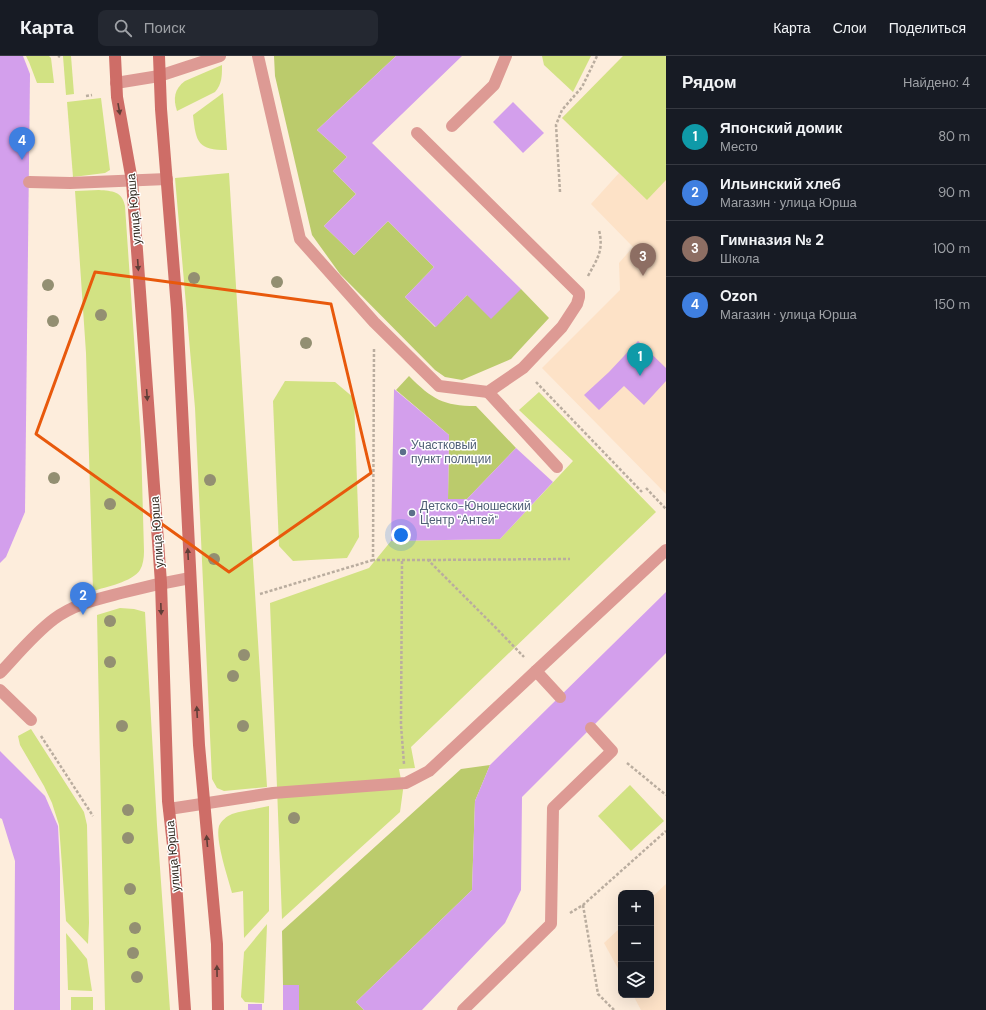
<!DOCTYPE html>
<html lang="ru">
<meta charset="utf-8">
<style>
body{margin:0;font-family:"DM Sans",sans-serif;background:#242831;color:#f1f3f6}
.controls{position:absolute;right:12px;bottom:12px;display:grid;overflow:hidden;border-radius:8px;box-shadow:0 4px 16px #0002}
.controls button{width:36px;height:36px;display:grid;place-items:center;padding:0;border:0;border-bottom:1px solid #363941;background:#171b24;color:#f1f3f6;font:20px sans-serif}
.you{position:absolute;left:401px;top:479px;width:14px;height:14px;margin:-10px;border:3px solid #fff;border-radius:50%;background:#1a73e8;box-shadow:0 0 0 6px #1a73e833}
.badge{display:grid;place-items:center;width:26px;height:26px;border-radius:50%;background:#0b8043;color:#fff;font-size:13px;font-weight:700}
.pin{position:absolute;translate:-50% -33px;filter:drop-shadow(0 1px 2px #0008)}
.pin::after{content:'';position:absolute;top:21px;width:14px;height:12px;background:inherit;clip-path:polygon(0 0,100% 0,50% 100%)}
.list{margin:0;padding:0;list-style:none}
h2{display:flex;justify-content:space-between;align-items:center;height:52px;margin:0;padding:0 16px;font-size:17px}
h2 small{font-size:13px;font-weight:400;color:#9ea1a6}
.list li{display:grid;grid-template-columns:26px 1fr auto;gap:12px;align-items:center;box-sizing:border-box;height:56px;padding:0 16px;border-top:1px solid #363941}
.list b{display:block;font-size:15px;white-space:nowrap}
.list p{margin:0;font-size:13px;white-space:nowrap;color:#9ea1a6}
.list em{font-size:13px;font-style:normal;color:#9ea1a6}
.icon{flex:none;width:22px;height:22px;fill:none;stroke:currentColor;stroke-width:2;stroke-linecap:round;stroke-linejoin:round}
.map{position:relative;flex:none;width:666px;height:954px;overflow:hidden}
header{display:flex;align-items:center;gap:24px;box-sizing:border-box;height:56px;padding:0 20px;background:#171b24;border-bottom:1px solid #363941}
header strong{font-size:19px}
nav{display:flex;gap:22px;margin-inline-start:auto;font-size:14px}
.search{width:280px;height:36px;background:#242831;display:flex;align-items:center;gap:10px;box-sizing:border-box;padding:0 14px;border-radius:8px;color:#9ea1a6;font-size:15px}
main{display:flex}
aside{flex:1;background:#171b24}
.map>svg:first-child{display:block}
.built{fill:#fde2c7}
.green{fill:#d2e283}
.forest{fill:#bbcb6c}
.building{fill:#d39fec}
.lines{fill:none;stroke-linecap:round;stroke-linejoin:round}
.path{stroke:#baad9f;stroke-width:2.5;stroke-dasharray:3 2;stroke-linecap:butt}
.lane{stroke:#dd9a94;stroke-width:12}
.secondary{stroke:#ce6d67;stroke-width:12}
.tree{fill:#938f72}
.oneway{fill:#603e37}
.marked{fill:none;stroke:#e8590c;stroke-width:3;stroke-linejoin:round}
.service-dot{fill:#5c6f8a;stroke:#fff;stroke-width:1.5}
.labels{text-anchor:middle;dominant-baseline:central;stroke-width:3;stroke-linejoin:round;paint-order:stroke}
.street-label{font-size:12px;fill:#312a22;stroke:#fff}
.service-label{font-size:12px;fill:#4e5e75;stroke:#fff;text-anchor:start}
</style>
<header>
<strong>Карта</strong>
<div class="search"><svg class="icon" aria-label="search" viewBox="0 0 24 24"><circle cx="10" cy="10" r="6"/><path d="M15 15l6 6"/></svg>Поиск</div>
<nav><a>Карта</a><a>Слои</a><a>Поделиться</a></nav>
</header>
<main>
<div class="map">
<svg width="666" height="954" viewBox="0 0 666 954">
<rect width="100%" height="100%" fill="#fdeddc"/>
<!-- built -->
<g class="built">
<polygon points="623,0 666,0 666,438 542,312 620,234 619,207 633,191 591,148 619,117 562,62"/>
<polygon points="666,828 666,954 641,954 633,939 651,939 651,842"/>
<polygon points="621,871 621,918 604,887"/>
</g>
<!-- green -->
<g class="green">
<polygon points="26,0 49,0 51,2 54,27 37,27 29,6"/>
<polygon points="63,0 71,0 74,38 66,39"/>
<polygon points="542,0 591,0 573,36 544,9"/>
<polygon points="623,0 666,0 666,124 647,144 562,62"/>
<path d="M222,9C222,20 222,28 215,36L177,55C173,43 174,33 185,25Z"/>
<path d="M223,37L227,94C198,94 196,87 193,59Z"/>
<polygon points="101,42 110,114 105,117 73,121 67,46"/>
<polygon points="229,117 267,731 224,735 217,732 212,723 195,352 175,122"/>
<path d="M99,134C112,135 122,135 125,150L141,386L144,495C144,502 143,509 140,514C132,526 106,531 93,535L86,297L75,135Z"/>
<polygon points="285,325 335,326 354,342 359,481 347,502 293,505 279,490 273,345"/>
<polygon points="539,336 656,456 411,691 415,712 399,713 403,734 400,756 282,863 270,547 369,512 391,485 500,483 573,405 519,354"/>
<polygon points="120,552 134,553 145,556 157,769 170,954 105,954 97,559"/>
<polygon points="31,673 84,756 87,769 89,867 88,888 66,865 59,769 52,747 44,730 20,689 18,680"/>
<polygon points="630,729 664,765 631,795 598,760"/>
<path d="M269,750V855L244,882L243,835L232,837C228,822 215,784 219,770C221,765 227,760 232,758C244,754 257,753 269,750Z"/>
<polygon points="267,868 264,947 245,946 241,941 244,896"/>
<polygon points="66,877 87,903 92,935 68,934"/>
<rect x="71" y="941" width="22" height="13"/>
</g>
<!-- forest -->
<g class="forest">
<polygon points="274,0 396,0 317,74 347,101 333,115 356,138 324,170 354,199 388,165 434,211 405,241 435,271 467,239 521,233 549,262 511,303 462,324 445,321 435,314 340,218 312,179 275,20"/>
<path d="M409,320C432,343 443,350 476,350L516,392L467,443H448L449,379L396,334Z"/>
<polygon points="490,709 475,745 472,834 356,946 364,954 299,954 299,929 283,929 282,875 461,713"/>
</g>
<!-- building -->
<g class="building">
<polygon points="0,0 23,0 30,18 25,456 6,501 0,507"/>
<polygon points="396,0 462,0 372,87 521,233 491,263 467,239 436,271 405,241 434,211 388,165 354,199 324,170 356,138 333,115 347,101 317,74"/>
<polygon points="513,46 544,77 523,97 493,66"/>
<polygon points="638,285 666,312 666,325 644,349 624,330 599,354 584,339 609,316"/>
<polygon points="394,333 449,379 448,443 467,443 516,392 553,426 500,483 391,485"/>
<polygon points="666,536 666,597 522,741 521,834 505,867 422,954 364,954 356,946 472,834 475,745 490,709"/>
<polygon points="0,695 45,740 58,770 60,812 60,954 14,954 15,805 2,763 0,762"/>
<rect x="283" y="929" width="16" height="25"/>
<rect x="248" y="948" width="14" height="6"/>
</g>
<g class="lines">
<!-- path -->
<g class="path">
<polyline points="58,0 60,1"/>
<polyline points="86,40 92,39"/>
<polyline points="560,136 556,69 562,54 582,31 597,0"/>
<path d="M588,220C597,203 604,195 599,174"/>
<polyline points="374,293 373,504 428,504 496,572 524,601"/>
<polyline points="536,326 642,436"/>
<polyline points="646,432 666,453"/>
<polyline points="428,504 570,503"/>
<polyline points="402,505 401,669 404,708"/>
<polyline points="260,538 373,504"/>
<polyline points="41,680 93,760"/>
<polyline points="627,707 666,739"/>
<polyline points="583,849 598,938 614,954"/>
<polyline points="570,857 583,849 666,775"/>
</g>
<!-- lane -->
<g class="lane">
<polyline points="258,0 300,183 374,266 439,330 488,336 523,312 562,271 577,248 579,241 579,237 417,77"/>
<polyline points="116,27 159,20 220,0"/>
<polyline points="452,70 494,29 506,0"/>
<polyline points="29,126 70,127 167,123"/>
<polyline points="488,336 557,411"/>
<polyline points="536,615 666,494"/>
<path d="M0,617C17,599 34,578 54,563C74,548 98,543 121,537C144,531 167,526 190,522"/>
<polyline points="0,634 31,664"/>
<polyline points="169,753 273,737 406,727 429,715 536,615 560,641"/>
<polyline points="463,954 551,868 553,752 612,695 591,672"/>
</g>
<!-- secondary -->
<g class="secondary">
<polyline points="115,0 117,41 132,125 161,527 168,745 174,798 185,954"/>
<polyline points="159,0 161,53 177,253 199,689 217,888 218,954"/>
</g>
</g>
<!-- trees -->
<g class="tree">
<circle cx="194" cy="222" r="6"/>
<circle cx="277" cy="226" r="6"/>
<circle cx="48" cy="229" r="6"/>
<circle cx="101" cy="259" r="6"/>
<circle cx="53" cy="265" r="6"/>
<circle cx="306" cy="287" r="6"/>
<circle cx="54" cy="422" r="6"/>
<circle cx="210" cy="424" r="6"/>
<circle cx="110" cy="448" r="6"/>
<circle cx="214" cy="503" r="6"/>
<circle cx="110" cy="565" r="6"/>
<circle cx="244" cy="599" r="6"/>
<circle cx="110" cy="606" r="6"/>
<circle cx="233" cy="620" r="6"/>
<circle cx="122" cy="670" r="6"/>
<circle cx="243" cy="670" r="6"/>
<circle cx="128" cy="754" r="6"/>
<circle cx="294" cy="762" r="6"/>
<circle cx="128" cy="782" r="6"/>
<circle cx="130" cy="833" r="6"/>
<circle cx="135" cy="872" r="6"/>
<circle cx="133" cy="897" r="6"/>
<circle cx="137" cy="921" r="6"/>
</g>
<!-- one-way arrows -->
<defs><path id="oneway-solid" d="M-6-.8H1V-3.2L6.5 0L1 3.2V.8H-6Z"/></defs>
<g class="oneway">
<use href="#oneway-solid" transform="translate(119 53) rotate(80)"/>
<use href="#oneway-solid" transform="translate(138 209) rotate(86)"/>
<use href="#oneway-solid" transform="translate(147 339) rotate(86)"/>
<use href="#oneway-solid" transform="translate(188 498) rotate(-93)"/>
<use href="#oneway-solid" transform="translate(161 553) rotate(88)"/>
<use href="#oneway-solid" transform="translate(197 656) rotate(-93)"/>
<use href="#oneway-solid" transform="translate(207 785) rotate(-95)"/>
<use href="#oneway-solid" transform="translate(217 915) rotate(-91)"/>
</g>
<!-- marked area -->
<path class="marked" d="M95,216L331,248L371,417L229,516L36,378Z"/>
<!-- markers -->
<g class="service-dot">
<circle cx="403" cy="396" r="4"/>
<circle cx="412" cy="457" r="4"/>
</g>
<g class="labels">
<!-- street labels -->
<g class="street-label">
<text transform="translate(134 153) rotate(-95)">улица Юрша</text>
<text transform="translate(157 476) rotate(-94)">улица Юрша</text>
<text transform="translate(173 800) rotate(-95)">улица Юрша</text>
</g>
<!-- service labels -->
<g class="service-label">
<text x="411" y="389">Участковый<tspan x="411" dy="14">пункт полиции</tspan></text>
<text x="420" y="450">Детско-Юношеский<tspan x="420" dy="14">Центр "Антей"</tspan></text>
</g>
</g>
</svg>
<div class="controls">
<button>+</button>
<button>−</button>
<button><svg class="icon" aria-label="layers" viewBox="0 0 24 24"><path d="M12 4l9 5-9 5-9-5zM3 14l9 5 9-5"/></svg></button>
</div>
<div class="you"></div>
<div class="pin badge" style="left:640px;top:320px;background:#0f9aa8">1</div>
<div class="pin badge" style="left:83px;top:559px;background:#3f7fe0">2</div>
<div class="pin badge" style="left:643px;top:220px;background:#8d6e63">3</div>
<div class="pin badge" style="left:22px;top:104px;background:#3f7fe0">4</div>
</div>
<aside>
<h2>Рядом<small>Найдено: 4</small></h2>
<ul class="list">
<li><span class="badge" style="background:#0f9aa8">1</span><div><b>Японский домик</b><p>Место</p></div><em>80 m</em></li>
<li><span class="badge" style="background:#3f7fe0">2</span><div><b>Ильинский хлеб</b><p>Магазин · улица Юрша</p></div><em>90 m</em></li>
<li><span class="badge" style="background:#8d6e63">3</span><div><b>Гимназия № 2</b><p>Школа</p></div><em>100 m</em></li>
<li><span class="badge" style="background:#3f7fe0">4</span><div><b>Ozon</b><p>Магазин · улица Юрша</p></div><em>150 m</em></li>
</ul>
</aside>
</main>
